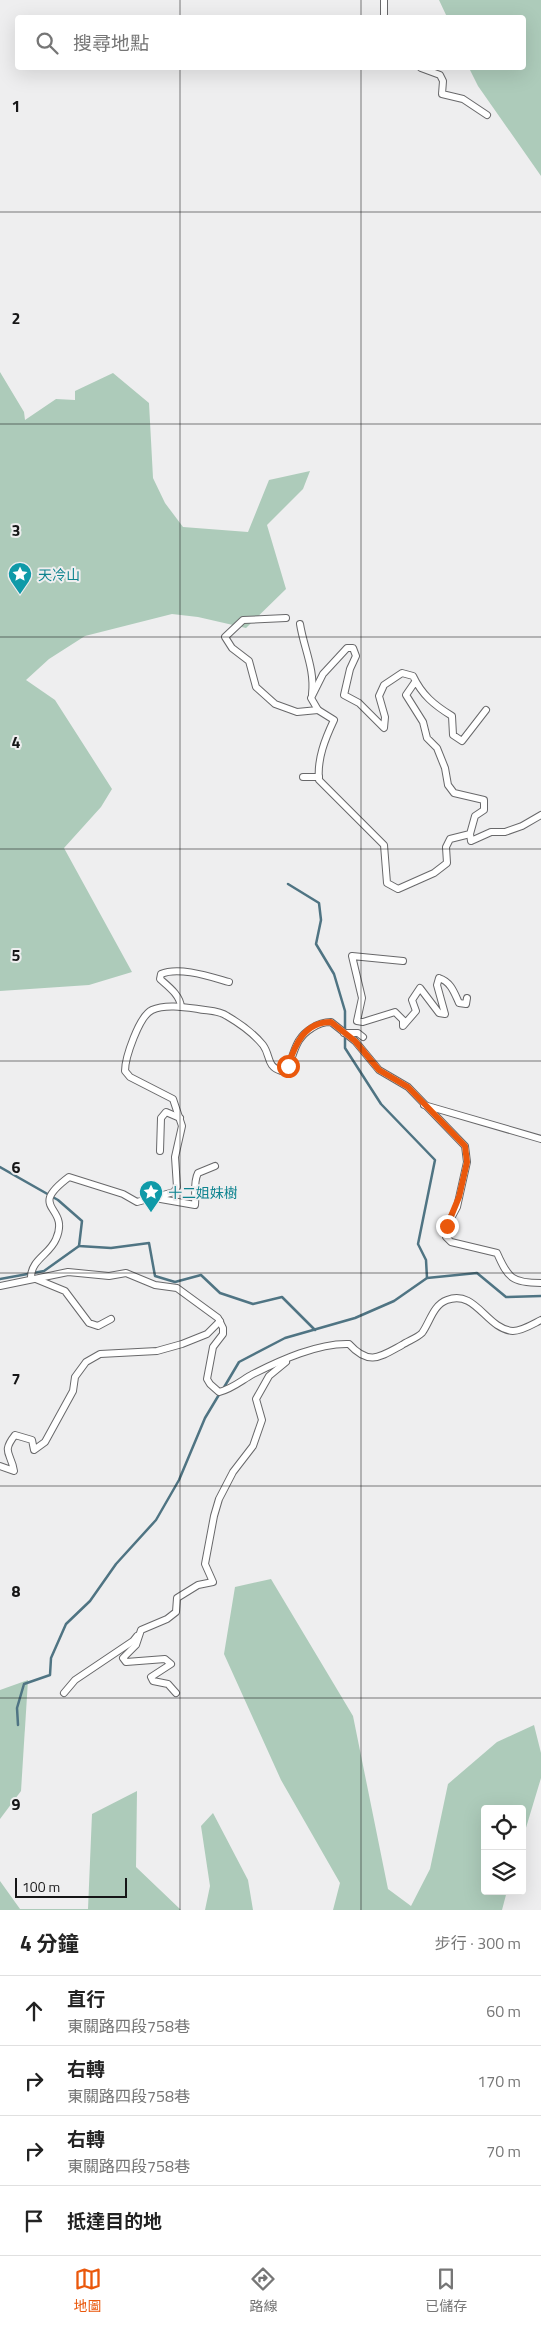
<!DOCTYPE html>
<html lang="zh-TW">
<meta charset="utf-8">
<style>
body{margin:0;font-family:"Titillium Web","Noto Sans TC",sans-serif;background:#f2f2f2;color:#222}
.controls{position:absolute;right:15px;bottom:15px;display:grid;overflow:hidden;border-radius:5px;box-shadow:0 5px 20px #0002}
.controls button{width:45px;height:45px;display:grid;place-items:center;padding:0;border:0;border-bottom:1px solid #e0e0e0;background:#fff;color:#222;font:25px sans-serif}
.scale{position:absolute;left:15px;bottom:12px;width:112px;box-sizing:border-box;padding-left:5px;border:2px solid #161617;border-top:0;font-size:14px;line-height:18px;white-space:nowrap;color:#161617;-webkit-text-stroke:4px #eeeeef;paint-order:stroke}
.stop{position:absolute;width:15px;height:15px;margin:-11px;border:4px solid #ea580c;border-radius:50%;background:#fff}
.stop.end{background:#ea580c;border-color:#fff;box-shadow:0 1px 5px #0008}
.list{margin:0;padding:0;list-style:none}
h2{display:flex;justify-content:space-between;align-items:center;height:65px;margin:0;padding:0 20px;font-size:21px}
h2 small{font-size:16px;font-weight:400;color:#767676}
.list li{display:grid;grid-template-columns:32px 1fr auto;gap:15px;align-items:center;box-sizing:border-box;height:70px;padding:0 20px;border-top:1px solid #e0e0e0}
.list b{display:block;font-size:19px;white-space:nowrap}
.list p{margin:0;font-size:16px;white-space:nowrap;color:#767676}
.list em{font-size:16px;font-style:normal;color:#767676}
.icon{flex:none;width:28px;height:28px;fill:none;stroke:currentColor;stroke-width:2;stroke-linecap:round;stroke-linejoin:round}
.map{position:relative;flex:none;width:541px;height:1910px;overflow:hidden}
.search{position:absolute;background:#fff;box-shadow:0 5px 20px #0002;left:15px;right:15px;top:15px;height:55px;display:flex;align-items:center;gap:12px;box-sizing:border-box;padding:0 18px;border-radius:5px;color:#767676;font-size:19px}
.sheet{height:345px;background:#fff}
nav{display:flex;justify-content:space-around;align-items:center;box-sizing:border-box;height:70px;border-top:1px solid #e0e0e0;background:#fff;font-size:14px;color:#767676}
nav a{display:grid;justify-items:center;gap:2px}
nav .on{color:#ea580c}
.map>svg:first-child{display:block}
.green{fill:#adcbba}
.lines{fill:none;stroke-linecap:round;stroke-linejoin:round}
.stream{stroke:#4f7483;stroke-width:2.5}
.street-casing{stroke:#68686a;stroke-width:8}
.street{stroke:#fff;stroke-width:6}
.route{stroke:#ea580c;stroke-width:6}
.grid{fill:none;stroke:#161617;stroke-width:1;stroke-opacity:0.55}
.labels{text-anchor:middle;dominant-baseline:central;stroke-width:4;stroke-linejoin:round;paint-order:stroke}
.culture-label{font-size:14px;fill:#0d838f;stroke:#eeeeef;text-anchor:start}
.grid-label{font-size:16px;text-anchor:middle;font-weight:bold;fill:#161617;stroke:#eeeeef;stroke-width:4;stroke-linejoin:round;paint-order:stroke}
</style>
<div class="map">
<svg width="541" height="1910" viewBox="0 0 541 1910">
<rect width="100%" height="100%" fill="#eeeeef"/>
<!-- green -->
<g class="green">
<polygon points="439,0 541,0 541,176 478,86 469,68 524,68 524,18 447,17"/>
<polygon points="0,372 24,412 25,420 56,399 75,400 75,391 113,373 149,403 153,478 165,503 183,527 248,532 269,480 310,471 303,489 267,525 286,589 246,628 198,617 172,614 85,636 49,659 26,680 55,700 112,789 101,807 64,848 132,972 89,985 0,991"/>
<polygon points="271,1579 353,1716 388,1889 411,1906 430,1869 448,1784 497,1742 534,1725 541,1753 541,1778 522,1841 522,1809 485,1809 485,1891 507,1891 502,1910 333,1910 340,1883 281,1780 224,1654 235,1587"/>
<polygon points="28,1680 21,1791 0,1819 0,1690"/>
<polygon points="137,1791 136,1867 181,1910 0,1910 0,1881 20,1909 88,1909 92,1814"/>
<polygon points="213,1813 248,1880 253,1910 205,1910 210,1886 201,1826"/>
</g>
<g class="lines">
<!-- stream -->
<g class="stream">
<polyline points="288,884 319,903 321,920 316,944 334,974 345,1011 345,1048 381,1104 435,1160 418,1244 426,1260 427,1278"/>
<polyline points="0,1167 58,1200 82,1221 79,1246 111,1248 149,1243 155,1276 175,1282 201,1275 220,1293 253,1304 282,1297 315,1330"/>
<polyline points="0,1279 44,1271 79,1246"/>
<polyline points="223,1389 239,1362 285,1338 355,1318 394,1301 427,1278 477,1273 506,1297 541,1296"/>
<polyline points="18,1725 17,1708 24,1684 50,1675 51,1658 66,1624 90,1601 116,1564 156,1520 179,1480 205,1418 220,1393"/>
</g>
<!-- street casing -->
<g class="street-casing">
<g id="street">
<polyline points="384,0 384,18"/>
<polyline points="421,68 440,75 443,81 442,94 463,99 487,115"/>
<polyline points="286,618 243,620 225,637 232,648 249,661 256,687 275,704 297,712 318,710"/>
<path d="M300,624C304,649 315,669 312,694"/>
<path d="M415,682L406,695L423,722L427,738L437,748L445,768L448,785L454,793L484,800V810L475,816L470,834L450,839L446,847L447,863L434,873L398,889L387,883L384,845L319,780C317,759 325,739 334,720L318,710L311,698L323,674L347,648H353L356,656L350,669L344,695L359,703L384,728L385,717L379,696L384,685L402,673L413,676C422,695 434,705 452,716L453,735L462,741L486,710"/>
<polyline points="303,777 319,777"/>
<polyline points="470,834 471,841 491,832 505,832 522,826 541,815"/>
<path d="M403,961L352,956L362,998L357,1021L363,1022L395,1012L403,1020V1026L416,1011L412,1000L420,988L439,1013L445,1014L437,985L439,978C451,982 454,992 459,1003L466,1004L467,998"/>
<path d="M181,1007C180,995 169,987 160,979L161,974C179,966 211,977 229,982"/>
<polyline points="344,1033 358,1033 363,1037"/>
<polyline points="424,1105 541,1139"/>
<polyline points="160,1151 161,1118 166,1112 180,1118"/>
<path d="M155,1198L195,1205C196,1195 193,1182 198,1173L215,1166"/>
<path d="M0,1286L68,1272L109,1276L126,1273L155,1285L177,1288L218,1318L223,1328V1334L213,1347L207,1379L210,1384L219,1392C232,1389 242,1380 253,1374C281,1360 318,1343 349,1344C369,1366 380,1357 402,1345C408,1341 417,1338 422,1333C430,1322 433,1305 447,1300C476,1289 486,1329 513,1331C522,1331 533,1324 541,1320"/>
<path d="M111,1319L98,1326L89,1323L65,1291L31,1277C31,1260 50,1254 56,1239C71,1205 25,1210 69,1177L123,1194L137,1202L174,1192L177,1187L175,1157L182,1126L173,1099L130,1077L125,1071C125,1058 139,1016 152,1010C165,1004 184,1007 198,1009C207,1011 219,1010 227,1016C239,1023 254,1034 263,1045C271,1056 266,1066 281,1071C297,1063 289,1042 312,1028C318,1024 323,1022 331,1022L355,1041L379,1070L408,1087L465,1146L467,1162L457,1207L447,1226L446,1237L451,1242L497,1253C508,1278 512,1283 541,1283"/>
<path d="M0,1466L14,1471C11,1452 1,1453 15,1435L32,1440L34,1450L45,1442L73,1391L75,1377L86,1362L100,1354L157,1351L182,1344L207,1334L220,1321"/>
<polyline points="64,1693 75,1680 133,1641 137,1636"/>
<polyline points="176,1693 168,1684 153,1681 151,1677 171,1664 165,1659 126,1662 123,1658 136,1645 141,1630 167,1619 176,1612 177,1598 198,1585 213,1582 205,1564 214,1516 219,1499 233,1472 253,1446 262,1420 256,1399 269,1376 286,1362"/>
</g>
</g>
<!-- street -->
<use href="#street" class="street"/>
</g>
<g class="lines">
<!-- route -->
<path class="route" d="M288,1066C295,1045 304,1022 331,1022L355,1041L379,1070L408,1087L465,1146L467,1162L459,1197L447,1226"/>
</g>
<!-- grid -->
<path class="grid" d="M180,0V18M361,0V18M180,68V1910M361,68V1910M0,212H541M0,424H541M0,637H541M0,849H541M0,1061H541M0,1273H541M0,1486H541M0,1698H541"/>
<!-- icons -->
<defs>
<g id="sight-pin" transform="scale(1.25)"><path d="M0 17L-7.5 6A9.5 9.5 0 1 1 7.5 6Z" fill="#0f9aa8" stroke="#eeeeef"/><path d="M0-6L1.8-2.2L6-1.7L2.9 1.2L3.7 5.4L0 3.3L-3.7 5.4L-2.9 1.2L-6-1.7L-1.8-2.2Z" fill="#fff"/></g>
</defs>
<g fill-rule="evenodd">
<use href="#sight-pin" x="20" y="574"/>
<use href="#sight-pin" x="151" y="1192"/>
</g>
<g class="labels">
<!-- culture labels -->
<g class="culture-label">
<text x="38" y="574">天冷山</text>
<text x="168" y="1192">十二姐妹樹</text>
</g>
</g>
<g class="grid-label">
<text x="16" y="112">1</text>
<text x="16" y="324">2</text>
<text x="16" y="536">3</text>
<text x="16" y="748">4</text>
<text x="16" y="961">5</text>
<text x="16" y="1173">6</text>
<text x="16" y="1385">7</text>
<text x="16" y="1597">8</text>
<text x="16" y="1810">9</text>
</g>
</svg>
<div class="controls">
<button><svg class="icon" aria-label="locate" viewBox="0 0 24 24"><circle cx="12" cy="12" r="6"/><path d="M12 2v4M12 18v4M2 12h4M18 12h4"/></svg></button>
<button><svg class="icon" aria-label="layers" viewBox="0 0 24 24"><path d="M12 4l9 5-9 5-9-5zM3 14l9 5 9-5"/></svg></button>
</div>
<div class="scale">100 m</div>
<div class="stop" style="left:288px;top:1066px"></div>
<div class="stop end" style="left:447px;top:1226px"></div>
<div class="search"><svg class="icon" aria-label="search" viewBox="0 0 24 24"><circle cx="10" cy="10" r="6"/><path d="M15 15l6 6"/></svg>搜尋地點</div>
</div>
<section class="sheet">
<h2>4 分鐘<small>步行 · 300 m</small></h2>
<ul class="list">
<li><svg class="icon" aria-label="ahead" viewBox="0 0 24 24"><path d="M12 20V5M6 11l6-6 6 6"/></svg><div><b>直行</b><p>東關路四段758巷</p></div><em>60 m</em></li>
<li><svg class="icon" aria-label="right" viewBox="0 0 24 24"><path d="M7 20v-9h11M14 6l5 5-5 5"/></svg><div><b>右轉</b><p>東關路四段758巷</p></div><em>170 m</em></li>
<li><svg class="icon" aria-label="right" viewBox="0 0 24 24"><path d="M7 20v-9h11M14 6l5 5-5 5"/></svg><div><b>右轉</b><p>東關路四段758巷</p></div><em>70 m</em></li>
<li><svg class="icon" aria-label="arrive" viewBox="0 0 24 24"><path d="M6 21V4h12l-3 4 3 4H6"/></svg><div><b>抵達目的地</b></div></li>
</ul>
</section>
<nav>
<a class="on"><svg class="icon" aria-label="map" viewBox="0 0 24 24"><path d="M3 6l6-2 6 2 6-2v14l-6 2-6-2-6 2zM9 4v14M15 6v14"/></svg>地圖</a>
<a><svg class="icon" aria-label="directions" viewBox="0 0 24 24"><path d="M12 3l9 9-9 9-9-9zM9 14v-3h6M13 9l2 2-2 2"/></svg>路線</a>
<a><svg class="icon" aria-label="saved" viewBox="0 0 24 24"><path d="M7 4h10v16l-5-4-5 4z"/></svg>已儲存</a>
</nav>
